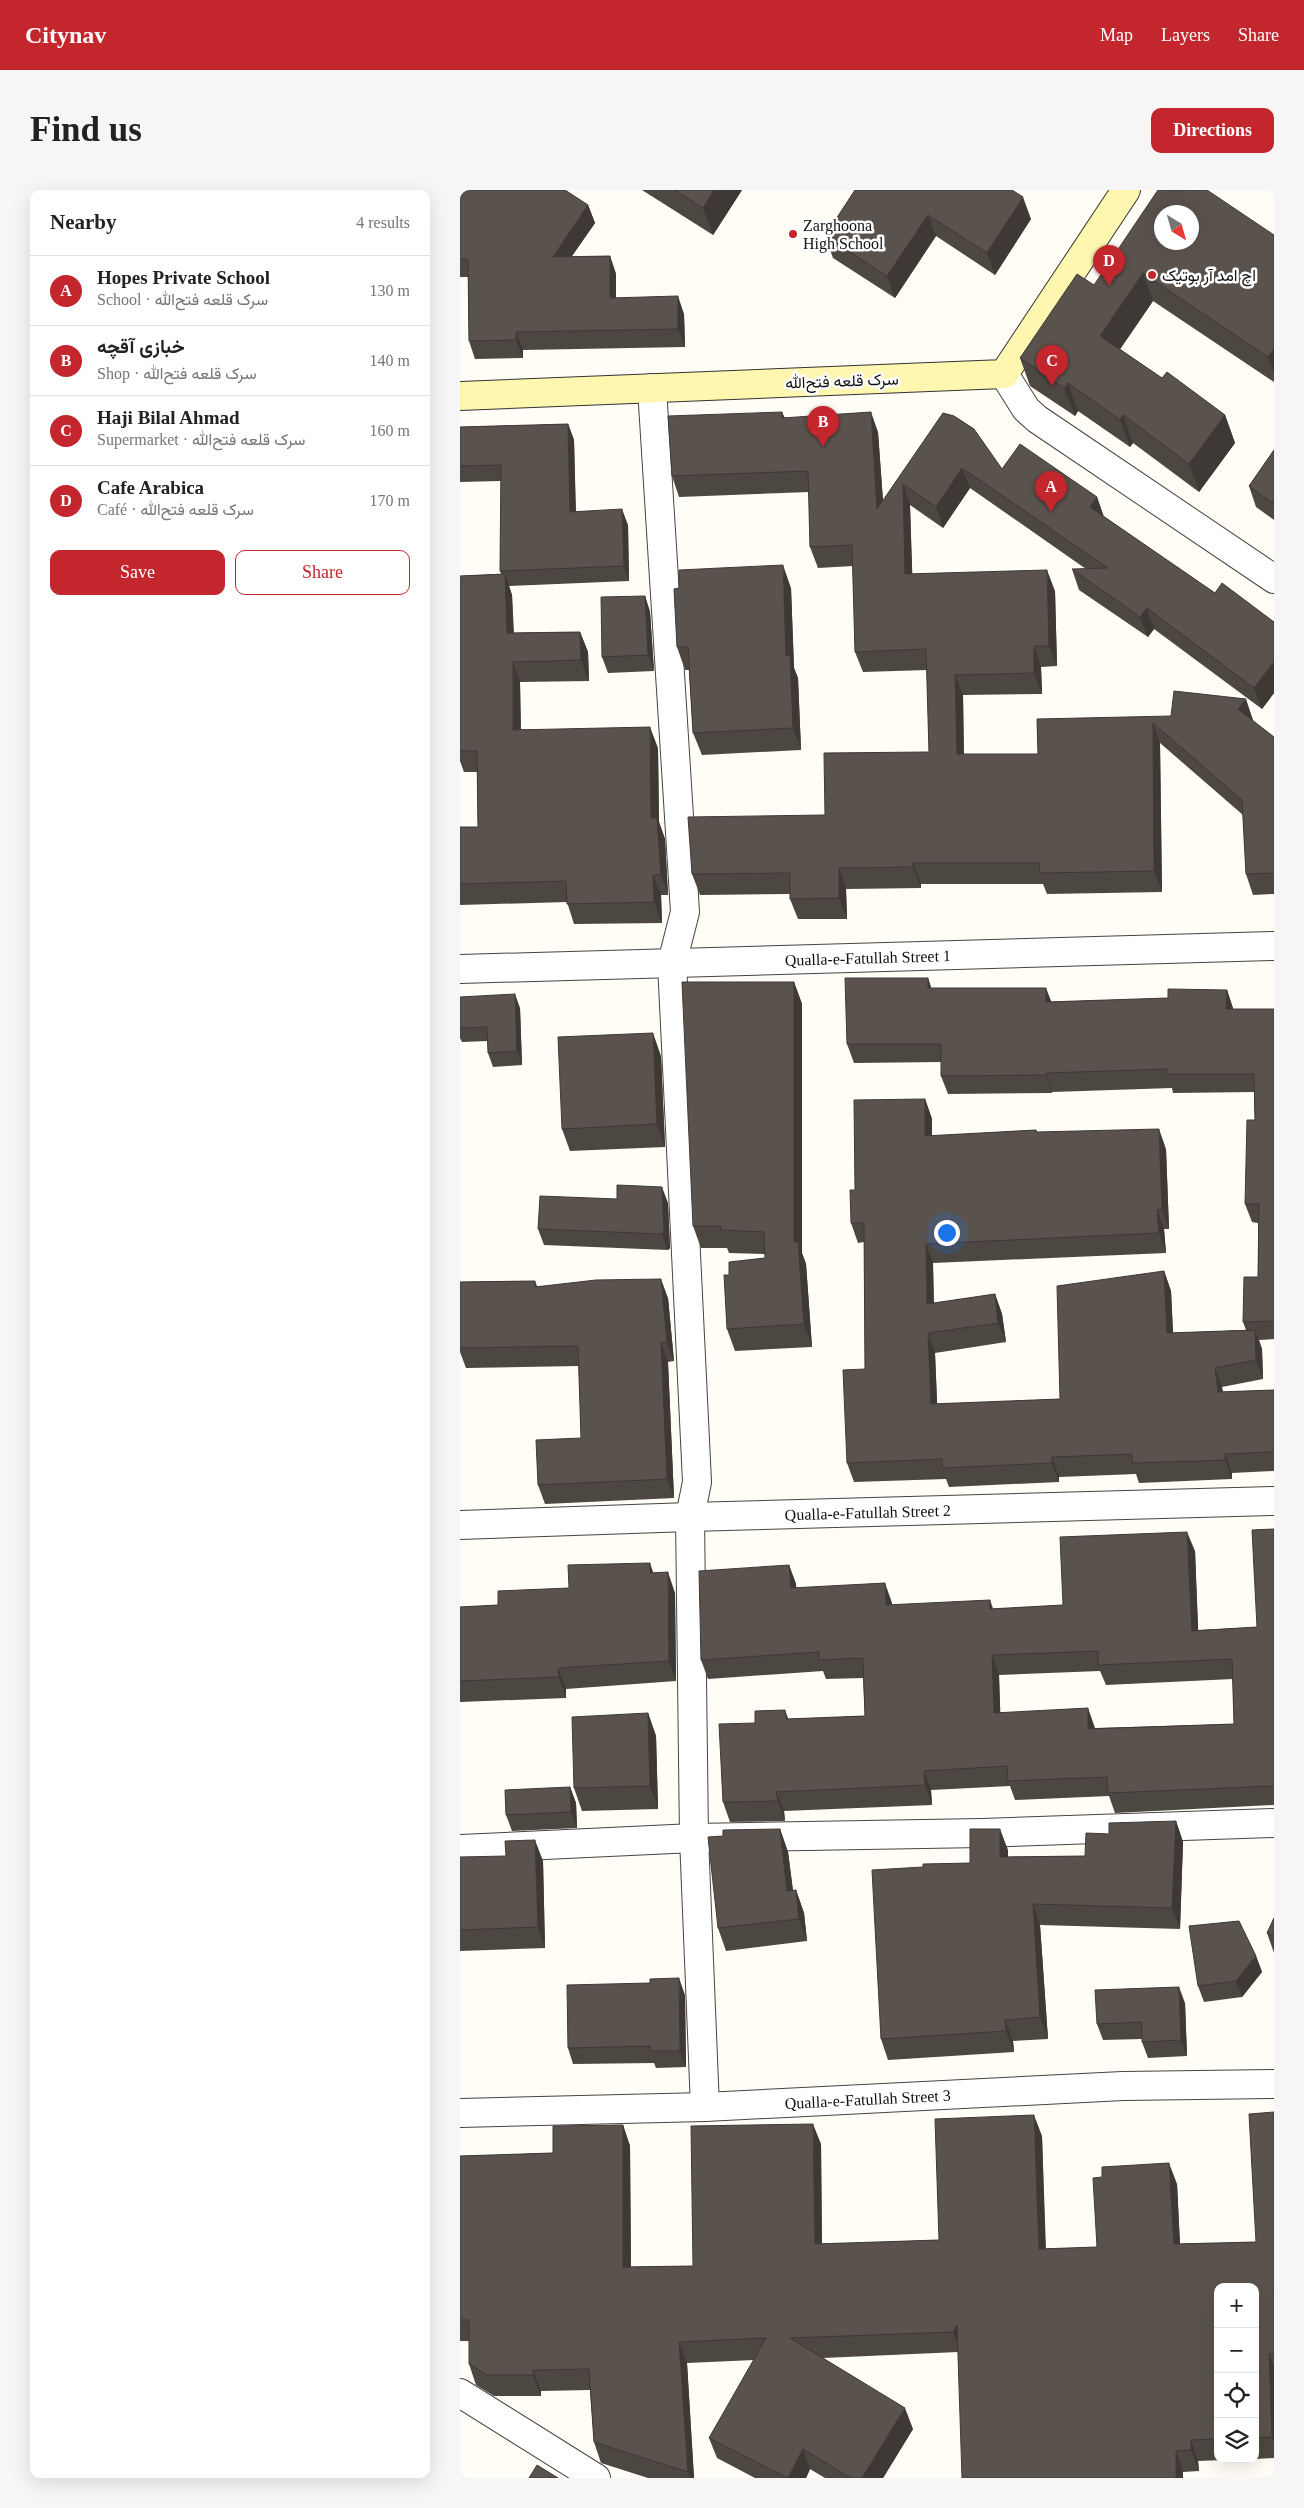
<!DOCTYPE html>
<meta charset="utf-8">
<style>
body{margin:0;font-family:"Times New Roman",Vazirmatn,serif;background:#f6f6f6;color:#222}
.controls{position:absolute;right:15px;bottom:15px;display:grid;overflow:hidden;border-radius:10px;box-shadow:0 5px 20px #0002}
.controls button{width:45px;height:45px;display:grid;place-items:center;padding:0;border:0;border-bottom:1px solid #e0e0e0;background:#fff;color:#222;font:25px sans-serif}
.compass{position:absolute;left:694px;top:15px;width:45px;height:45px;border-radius:50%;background:#fff;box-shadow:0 5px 20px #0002;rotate:143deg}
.you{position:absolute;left:486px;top:1042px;width:18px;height:18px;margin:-12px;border:4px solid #fff;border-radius:50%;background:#1a73e8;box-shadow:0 0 0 8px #1a73e833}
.badge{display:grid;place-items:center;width:32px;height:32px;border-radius:50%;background:#c4262e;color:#fff;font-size:16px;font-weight:700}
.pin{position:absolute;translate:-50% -41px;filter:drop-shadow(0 1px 2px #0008)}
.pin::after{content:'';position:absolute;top:26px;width:18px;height:15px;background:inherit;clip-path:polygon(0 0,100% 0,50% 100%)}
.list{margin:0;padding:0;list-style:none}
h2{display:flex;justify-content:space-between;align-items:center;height:65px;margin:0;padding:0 20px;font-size:21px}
h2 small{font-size:16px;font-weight:400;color:#767676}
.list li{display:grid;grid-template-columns:32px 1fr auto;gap:15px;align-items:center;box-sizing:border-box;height:70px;padding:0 20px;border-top:1px solid #e0e0e0}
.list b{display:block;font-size:19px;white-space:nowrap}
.list p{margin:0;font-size:16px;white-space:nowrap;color:#767676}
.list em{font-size:16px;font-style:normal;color:#767676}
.actions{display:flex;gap:10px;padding:15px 20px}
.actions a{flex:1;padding:11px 0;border:1px solid #c4262e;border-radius:10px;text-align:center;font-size:18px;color:#c4262e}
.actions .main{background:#c4262e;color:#fff}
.icon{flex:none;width:28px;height:28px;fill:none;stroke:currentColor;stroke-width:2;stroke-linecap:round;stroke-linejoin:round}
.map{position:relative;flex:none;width:814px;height:2288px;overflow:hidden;border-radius:10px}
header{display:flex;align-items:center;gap:30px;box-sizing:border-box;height:70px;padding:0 25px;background:#c4262e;color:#fff}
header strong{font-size:24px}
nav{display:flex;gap:28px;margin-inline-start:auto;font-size:18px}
.intro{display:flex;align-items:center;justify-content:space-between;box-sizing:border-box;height:120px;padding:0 30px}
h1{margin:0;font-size:35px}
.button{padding:12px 22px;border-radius:10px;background:#c4262e;color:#fff;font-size:18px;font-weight:700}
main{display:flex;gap:30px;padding:0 30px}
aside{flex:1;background:#fff;border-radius:10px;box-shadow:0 5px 20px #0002}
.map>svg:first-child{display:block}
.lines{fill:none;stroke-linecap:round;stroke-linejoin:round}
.minor-casing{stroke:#444;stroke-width:30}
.secondary-casing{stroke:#333;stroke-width:30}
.minor{stroke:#fff;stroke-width:28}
.secondary{stroke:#fff6b0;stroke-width:28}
.wall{fill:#4d4742;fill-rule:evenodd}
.shaded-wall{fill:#3f3936}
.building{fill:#5a524d;stroke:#3f3936;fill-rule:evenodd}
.poi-dot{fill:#c4262e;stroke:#fff;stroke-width:2}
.labels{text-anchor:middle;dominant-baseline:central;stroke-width:5;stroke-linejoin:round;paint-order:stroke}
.poi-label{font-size:16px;fill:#111;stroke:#fff;text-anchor:start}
.street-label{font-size:16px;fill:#111;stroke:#fff}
</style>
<header>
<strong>Citynav</strong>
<nav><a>Map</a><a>Layers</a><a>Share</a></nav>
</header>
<div class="intro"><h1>Find us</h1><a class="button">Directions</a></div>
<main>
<aside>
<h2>Nearby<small>4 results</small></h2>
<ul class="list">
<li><span class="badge">A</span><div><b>Hopes Private School</b><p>School · سرک قلعه فتح‌الله</p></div><em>130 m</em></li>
<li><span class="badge">B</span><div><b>خبازی آقچه</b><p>Shop · سرک قلعه فتح‌الله</p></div><em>140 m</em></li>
<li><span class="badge">C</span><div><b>Haji Bilal Ahmad</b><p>Supermarket · سرک قلعه فتح‌الله</p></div><em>160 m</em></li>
<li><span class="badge">D</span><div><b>Cafe Arabica</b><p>Café · سرک قلعه فتح‌الله</p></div><em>170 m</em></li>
</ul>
<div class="actions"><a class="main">Save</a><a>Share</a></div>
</aside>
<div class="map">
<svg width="814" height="2288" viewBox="0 0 814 2288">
<rect width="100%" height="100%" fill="#fffdf5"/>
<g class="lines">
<!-- minor casing -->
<g class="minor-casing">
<g id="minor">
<polyline points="544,184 566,219 577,229 814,389"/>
<polyline points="192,198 225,722 212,773 237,1292 230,1327 234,1648 245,1917"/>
<path id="s1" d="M0,779L814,756"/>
<path id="s2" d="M0,1335L230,1327L814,1311"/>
<polyline points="0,1659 234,1648 522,1643 814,1633"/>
<path id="s3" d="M0,1923L245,1917L663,1896L814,1894"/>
<polyline points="0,2203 136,2288"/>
</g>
</g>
<!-- secondary casing -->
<g class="secondary-casing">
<polyline id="secondary" points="0,206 544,184 666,0"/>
</g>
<!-- minor -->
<use href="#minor" class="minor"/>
<!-- secondary -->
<use href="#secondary" class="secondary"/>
</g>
<!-- wall -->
<g class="wall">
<polygon points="0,0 128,15 135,33 111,67 150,66 156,84 156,108 224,124 225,157 63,160 63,168 15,169 9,151 8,87 0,87"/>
<polygon points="182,0 282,0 253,45"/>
<polygon points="395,0 571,29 535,85 476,46 435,108 373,68 365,46"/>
<polygon points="814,45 814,192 693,111 660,159 702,188 765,225 775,253 739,302 673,253 670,257 618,221 615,226 570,196 560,168 634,95"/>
<polygon points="322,222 325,228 418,242 423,311 483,223 542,279 637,307 644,327 755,403 814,432 814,503 802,519 694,439 688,447 619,400 612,379 626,379 510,298 483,338 450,315 452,384 595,401 597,476 581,477 582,504 503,505 504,564 578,564 577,529 793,530 793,531 814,547 814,704 793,705 786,684 783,625 700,553 702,702 587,704 583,694 461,694 461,698 386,699 387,729 338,729 330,709 330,704 240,705 232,684 365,625 469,562 467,480 403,482 395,462 393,376 358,378 350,357 349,302 219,307 212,286"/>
<polygon points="108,234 114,250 116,322 168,335 169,391 49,396 52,405 54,443 120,442 128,462 129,491 60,492 61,539 198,558 199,632 205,649 208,705 201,705 202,733 114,734 107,712 0,715 0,637 18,637 17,582 4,582 0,571 0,386 41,384 40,381 41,291 0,292 0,237"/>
<polygon points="814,260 814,330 796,317 789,296"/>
<polygon points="331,398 334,478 338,488 341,560 242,565 233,543 229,480 225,480 217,457"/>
<polygon points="185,406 190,422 194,481 148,483 142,467"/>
<polygon points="468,788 471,798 591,812 708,808 767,800 773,819 814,819 814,1149 799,1150 802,1159 803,1189 762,1197 763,1202 814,1200 814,1281 772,1283 772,1289 679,1293 676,1284 599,1287 599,1292 489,1297 486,1289 394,1292 387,1273 405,1179 404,1052 398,1053 391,1033 395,1000 465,909 472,929 472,946 576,940 577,942 706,959 709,1039 704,1039 706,1063 473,1073 474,1113 535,1104 542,1124 546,1152 475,1163 477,1214 600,1209 704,1081 711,1101 713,1143 786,1140 783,1132 798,1087 798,1033 792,1032 785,1014 795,930 794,902 713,903 712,898 592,902 592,903 488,904 481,886 481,872 394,873 387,854"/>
<polygon points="334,792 342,814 342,1063 346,1074 352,1157 275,1161 267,1139 269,1085 305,1068 305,1064 269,1063 267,1058 241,1058 233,1036"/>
<polygon points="60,818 62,875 33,877 28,863 28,851 2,852 0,848 0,838"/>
<polygon points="201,866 205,957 110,961 102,939"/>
<polygon points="157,1009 208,1013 210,1058 208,1060 84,1055 78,1039"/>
<polygon points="75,1091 77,1096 208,1108 214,1171 208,1172 214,1308 85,1314 78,1295 121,1248 119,1176 6,1178 0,1162 0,1092"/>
<path d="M814,1339V1615L655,1623L649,1606L555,1610L550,1596L471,1600L472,1615L324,1621L325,1631L270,1632L263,1612L295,1533L329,1529L405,1526L403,1488L366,1489L363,1481L248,1489L241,1470L329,1375L336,1394V1398L432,1413V1415L533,1419L603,1415L735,1361L738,1440L797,1437ZM640,1481L646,1495L773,1489L774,1534L635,1538L540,1522L539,1485Z"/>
<polygon points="193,1383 215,1403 216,1491 106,1499 106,1508 0,1512 0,1417 38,1415 109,1398"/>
<polygon points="188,1523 196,1546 198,1619 122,1621 114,1598"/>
<polygon points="110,1597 116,1613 117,1638 52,1641 46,1625"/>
<polygon points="716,1631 723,1652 720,1739 580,1735 588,1849 553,1851 554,1862 428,1870 421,1849 463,1677 510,1673 548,1660 548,1667 625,1666 649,1644"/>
<polygon points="320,1639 328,1662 333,1701 336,1700 344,1723 347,1751 266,1761 258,1738"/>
<polygon points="0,1667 83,1671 85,1758 0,1761"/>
<polygon points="814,1728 814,1763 807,1743"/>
<polygon points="796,1766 802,1782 782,1807 744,1812 738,1796"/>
<polygon points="225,1805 226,1877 196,1878 194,1873 113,1874 108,1858"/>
<polygon points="725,1813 727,1866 688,1868 682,1852 682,1849 643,1850 637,1834"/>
<polygon points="814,1922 814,2268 795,2269 795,2097 758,2097 758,2269 790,2269 738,2271 739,2281 723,2282 498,2162 363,2168 453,2239 423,2288 365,2288 350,2279 346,2288 295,2288 257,2268 249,2248 294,2170 227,2173 234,2288 188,2288 141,2273 134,2252 130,2200 81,2201 81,2206 34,2206 16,2195 9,2174 9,2151 0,2151 0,1966 93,1963 163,1935 170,1956 171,2077 233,2076 361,1954 362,2054 479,2050 582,1946 586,2059 637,2057 717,1994 720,2054 796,2052"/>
</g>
<!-- shaded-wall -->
<g class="shaded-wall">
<polygon points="254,0 282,0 253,45 243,18"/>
<polygon points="563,7 571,29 535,85 527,63"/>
<polygon points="128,15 135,33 99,85 93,67"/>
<polygon points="468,25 476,46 435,108 427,86"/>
<polygon points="150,66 156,84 156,125 150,108"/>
<polygon points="683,83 693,111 650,174 640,146"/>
<polygon points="218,106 224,124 225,157 218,139"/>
<polygon points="56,142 63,160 63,168 56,150"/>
<polygon points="814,159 814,183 808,167"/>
<polygon points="608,193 618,221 615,226 604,198"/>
<polygon points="411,222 418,242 425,339 417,319"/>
<polygon points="663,225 673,253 670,257 660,230"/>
<polygon points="765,225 775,253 739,302 729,274"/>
<polygon points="108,234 114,250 116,337 110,322"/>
<polygon points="502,278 510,298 483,338 476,317"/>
<polygon points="443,294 450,315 453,404 445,384"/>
<polygon points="637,307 644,328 630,317"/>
<polygon points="162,319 168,335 169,391 164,376"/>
<polygon points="323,375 331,398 334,478 338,488 341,560 333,538 326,466"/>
<polygon points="587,380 595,401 597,476 589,456"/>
<polygon points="45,384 52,405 54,464 47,443"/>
<polygon points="185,406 190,422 194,481 188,465"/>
<polygon points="687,418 694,439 688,447 680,427"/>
<polygon points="120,442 128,462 129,491 121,470"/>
<polygon points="574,456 581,477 582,504 574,483"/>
<polygon points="53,472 60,492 61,560 53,540"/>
<polygon points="814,472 814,503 802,519 794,498"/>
<polygon points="495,485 503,505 504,584 497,564"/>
<polygon points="786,509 793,530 786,540 778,519"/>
<polygon points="693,533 700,553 702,702 694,681"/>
<polygon points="190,537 198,558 199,632 205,649 208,705 201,684 191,628"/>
<polygon points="453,673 461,694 461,698 453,677"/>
<polygon points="379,678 386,699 387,729 379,708"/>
<polygon points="193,685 201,705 202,733 194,712"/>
<polygon points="468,788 474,806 468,798"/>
<polygon points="334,792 342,814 342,1063 346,1074 352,1157 344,1134 334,1052"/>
<polygon points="586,798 593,816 586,812"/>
<polygon points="767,800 773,818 773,838 766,819"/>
<polygon points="55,804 60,818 62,875 57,861"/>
<polygon points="193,843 201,866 205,957 197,934"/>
<polygon points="586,883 592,902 592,903 586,885"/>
<polygon points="465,909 472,929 472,966 465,946"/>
<polygon points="699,939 706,959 709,1039 702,1019"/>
<polygon points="202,997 208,1013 210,1058 208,1060 202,1044"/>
<polygon points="697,1020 704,1039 706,1063 699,1043"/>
<polygon points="466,1054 473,1073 474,1133 467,1114"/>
<polygon points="704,1081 711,1101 714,1163 707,1143"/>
<polygon points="201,1089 208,1108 214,1171 207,1152"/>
<polygon points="535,1104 542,1124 546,1152 538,1133"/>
<polygon points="795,1140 802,1159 803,1189 796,1170"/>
<polygon points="468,1143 475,1163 478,1234 471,1214"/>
<polygon points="201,1153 208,1172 214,1308 207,1289"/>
<polygon points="755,1178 762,1197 765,1222 758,1202"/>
<polygon points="765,1264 772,1283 772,1289 765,1270"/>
<polygon points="592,1267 599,1287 599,1292 592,1273"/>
<polygon points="727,1342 735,1361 739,1460 732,1441"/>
<polygon points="190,1373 197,1394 190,1383"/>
<polygon points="329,1375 336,1394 338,1418 331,1398"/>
<polygon points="208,1382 215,1403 216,1491 209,1471"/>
<polygon points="425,1393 432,1413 433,1435 426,1415"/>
<polygon points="530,1410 537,1430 530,1419"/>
<polygon points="532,1465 539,1485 541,1542 534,1523"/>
<polygon points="98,1478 106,1499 106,1508 99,1487"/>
<polygon points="628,1518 635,1538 628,1539"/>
<polygon points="325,1520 332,1539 326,1529"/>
<polygon points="188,1523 196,1546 198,1619 190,1596"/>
<polygon points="464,1581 471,1600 472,1615 465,1595"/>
<polygon points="110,1597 116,1613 117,1638 111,1622"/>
<polygon points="316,1602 324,1621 325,1631 318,1611"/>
<polygon points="716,1631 723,1652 720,1739 712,1718"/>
<polygon points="320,1639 328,1662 336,1724 327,1701"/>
<polygon points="540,1639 548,1660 548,1688 540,1667"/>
<polygon points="75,1650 83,1671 85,1758 78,1737"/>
<polygon points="336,1700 344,1723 347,1751 339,1729"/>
<polygon points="573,1714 580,1735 588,1849 580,1827"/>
<polygon points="796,1766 802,1782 782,1807 776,1791"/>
<polygon points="219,1788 225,1805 226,1877 220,1861"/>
<polygon points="719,1797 725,1813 727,1866 721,1850"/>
<polygon points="545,1830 553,1851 554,1862 546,1841"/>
<polygon points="574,1925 582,1946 586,2080 579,2059"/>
<polygon points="353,1934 361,1954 362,2075 355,2054"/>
<polygon points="163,1935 170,1956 171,2098 163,2077"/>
<polygon points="709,1973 717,1994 721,2075 714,2054"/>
<polygon points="497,2135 501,2162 493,2142"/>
<polygon points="219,2152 227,2173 234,2288 230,2288 228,2282"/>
<polygon points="809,2164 814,2176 814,2252 812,2247"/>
<polygon points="73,2180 81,2201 81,2206 73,2185"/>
<polygon points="445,2218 453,2239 423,2288 402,2288"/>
<polygon points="731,2250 738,2271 739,2281 731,2260"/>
<polygon points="343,2259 350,2279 346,2288 328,2288"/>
<polygon points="716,2261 723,2282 723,2288 716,2288"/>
</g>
<!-- building -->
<g class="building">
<polygon points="0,0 105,0 128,15 93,67 150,66 150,108 218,106 218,139 56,142 56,150 9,151 8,69 0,69"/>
<polygon points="215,0 254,0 243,18"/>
<polygon points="395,0 552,0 563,7 527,63 468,25 427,86 365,46"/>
<path d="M698,0H747L814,45V159L808,167L683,83L640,146L702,188L707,182L765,225L729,274L663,225L660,230L608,193L604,198L560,168L617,84L634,95ZM702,22H732V52H702Z"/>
<polygon points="322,222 322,228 411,222 417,319 483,223 494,226 514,239 542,279 560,254 637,307 630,317 755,403 762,393 814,432 814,472 794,498 687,418 680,427 612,379 648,378 502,278 476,317 443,294 445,384 587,380 589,456 574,456 574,483 495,485 497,564 578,564 577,529 711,526 714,501 786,509 778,519 814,547 814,683 786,684 782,610 693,533 694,681 580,683 579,673 453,673 453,677 379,678 379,708 330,709 330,683 232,684 228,627 365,625 364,563 469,562 466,459 395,462 392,355 350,357 348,281 212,286 208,226"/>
<polygon points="108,234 110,322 162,319 164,376 40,381 41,275 0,276 0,237"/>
<polygon points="814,260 814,314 789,296"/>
<polygon points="323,375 326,466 330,465 333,538 233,543 228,457 217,457 214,399 219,398 219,380"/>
<polygon points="45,384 47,443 120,442 121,470 53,472 53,540 190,537 191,628 197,628 201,684 193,685 194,712 107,714 106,691 0,694 0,637 18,637 17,561 0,561 0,386"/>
<polygon points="185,406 188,465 142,467 141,407"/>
<polygon points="385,788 468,788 468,798 586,798 586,812 708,808 708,799 767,800 766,819 814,819 814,1131 783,1132 784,1087 798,1087 799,1014 785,1014 787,930 795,930 794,884 707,884 707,879 586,883 586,885 481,886 481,854 387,854"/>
<polygon points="222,792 334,792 334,1052 338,1052 344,1134 267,1139 264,1085 269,1085 269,1072 305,1068 304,1042 261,1040 261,1036 233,1036"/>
<polygon points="55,804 57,861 28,863 27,837 0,838 0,807"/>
<polygon points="193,843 197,934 102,939 98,847"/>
<polygon points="465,909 465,946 576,940 577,942 699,939 702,1019 697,1020 699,1043 466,1054 467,1114 535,1104 538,1133 468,1143 471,1214 600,1209 597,1096 704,1081 707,1143 795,1140 796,1170 755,1178 758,1202 814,1200 814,1262 765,1264 765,1270 672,1273 672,1264 592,1267 592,1273 482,1278 482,1269 387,1273 383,1180 405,1179 404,1033 391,1033 390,1000 395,1000 394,910"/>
<polygon points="157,995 202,997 204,1042 202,1044 78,1039 80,1006 157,1009"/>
<polygon points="201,1089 207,1152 201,1153 207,1289 78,1295 76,1250 121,1248 118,1156 0,1158 0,1092 75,1091 75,1097 136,1090"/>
<path d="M814,1339V1596L648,1603L647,1587L548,1591L547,1576L464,1581L465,1595L316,1602L318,1611L263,1612L259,1534L295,1533V1521L325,1520L326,1529L405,1526L403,1468L359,1470V1462L241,1470L239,1381L329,1375L331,1398L425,1393L426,1415L530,1410V1419L603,1415L600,1347L727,1342L732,1441L797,1437L792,1340ZM638,1461V1475L772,1469L774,1534L628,1539V1518L534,1523L532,1465Z"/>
<polygon points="190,1373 190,1383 208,1382 209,1471 98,1478 99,1487 0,1491 0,1417 38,1415 38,1401 109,1398 108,1375"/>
<polygon points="188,1523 190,1596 114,1598 112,1527"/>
<polygon points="110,1597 111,1622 46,1625 45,1600"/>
<polygon points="716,1631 712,1718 573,1714 580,1827 545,1830 546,1841 421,1849 412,1680 463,1677 463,1674 510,1673 510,1639 540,1639 540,1667 625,1666 626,1643 649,1644 649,1633"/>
<polygon points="320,1639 327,1701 336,1700 339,1729 258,1738 248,1647 263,1646 263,1640"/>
<polygon points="75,1650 78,1737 0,1740 0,1667 46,1666 45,1651"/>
<polygon points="814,1728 814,1746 807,1743"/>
<polygon points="779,1731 796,1766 776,1791 738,1796 729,1736"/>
<polygon points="219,1788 220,1861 190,1861 190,1856 108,1858 107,1795 190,1793 190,1789"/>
<polygon points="719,1797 721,1850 682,1852 682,1832 637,1834 635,1800"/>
<polygon points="814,1922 814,2163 809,2164 812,2247 795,2248 795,2097 758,2097 758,2249 731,2250 731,2260 716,2261 716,2288 502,2288 497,2135 493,2142 330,2148 445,2218 402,2288 391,2288 343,2259 328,2288 249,2248 306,2148 219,2152 228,2282 134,2252 129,2179 73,2180 73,2185 27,2185 9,2174 9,2130 0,2130 0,1966 93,1963 93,1936 163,1935 163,2077 233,2076 231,1936 353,1934 355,2054 479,2050 475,1929 574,1925 579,2059 637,2057 633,1988 642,1987 642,1977 709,1973 714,2054 796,2052 789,1924"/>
<polygon points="77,2275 98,2288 69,2288"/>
</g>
<!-- markers -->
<g class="poi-dot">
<circle cx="333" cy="44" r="5"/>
<circle cx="692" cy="85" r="5"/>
</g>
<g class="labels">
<!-- poi labels -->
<g class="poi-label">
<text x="343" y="35">Zarghoona<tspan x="343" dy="18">High School</tspan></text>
<text x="702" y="85">اچ امد آر بوتیک</text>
</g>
<!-- street labels -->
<g class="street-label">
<text transform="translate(382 191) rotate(-2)">سرک قلعه فتح‌الله</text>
<text stroke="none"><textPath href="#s1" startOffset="408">Qualla-e-Fatullah Street 1</textPath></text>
<text stroke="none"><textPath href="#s2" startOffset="408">Qualla-e-Fatullah Street 2</textPath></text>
<text stroke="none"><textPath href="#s3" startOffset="408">Qualla-e-Fatullah Street 3</textPath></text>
</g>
</g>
</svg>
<div class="controls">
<button>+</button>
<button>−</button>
<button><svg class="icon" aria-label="locate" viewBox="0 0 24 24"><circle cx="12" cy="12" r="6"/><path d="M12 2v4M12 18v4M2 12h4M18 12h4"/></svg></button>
<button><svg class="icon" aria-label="layers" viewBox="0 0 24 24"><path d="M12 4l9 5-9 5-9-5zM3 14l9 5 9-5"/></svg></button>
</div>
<svg class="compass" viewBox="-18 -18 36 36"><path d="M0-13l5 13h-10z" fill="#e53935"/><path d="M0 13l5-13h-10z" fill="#767676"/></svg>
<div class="you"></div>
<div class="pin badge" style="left:591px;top:322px">A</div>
<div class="pin badge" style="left:363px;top:257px">B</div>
<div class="pin badge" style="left:592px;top:196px">C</div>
<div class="pin badge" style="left:649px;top:96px">D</div>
</div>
</main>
